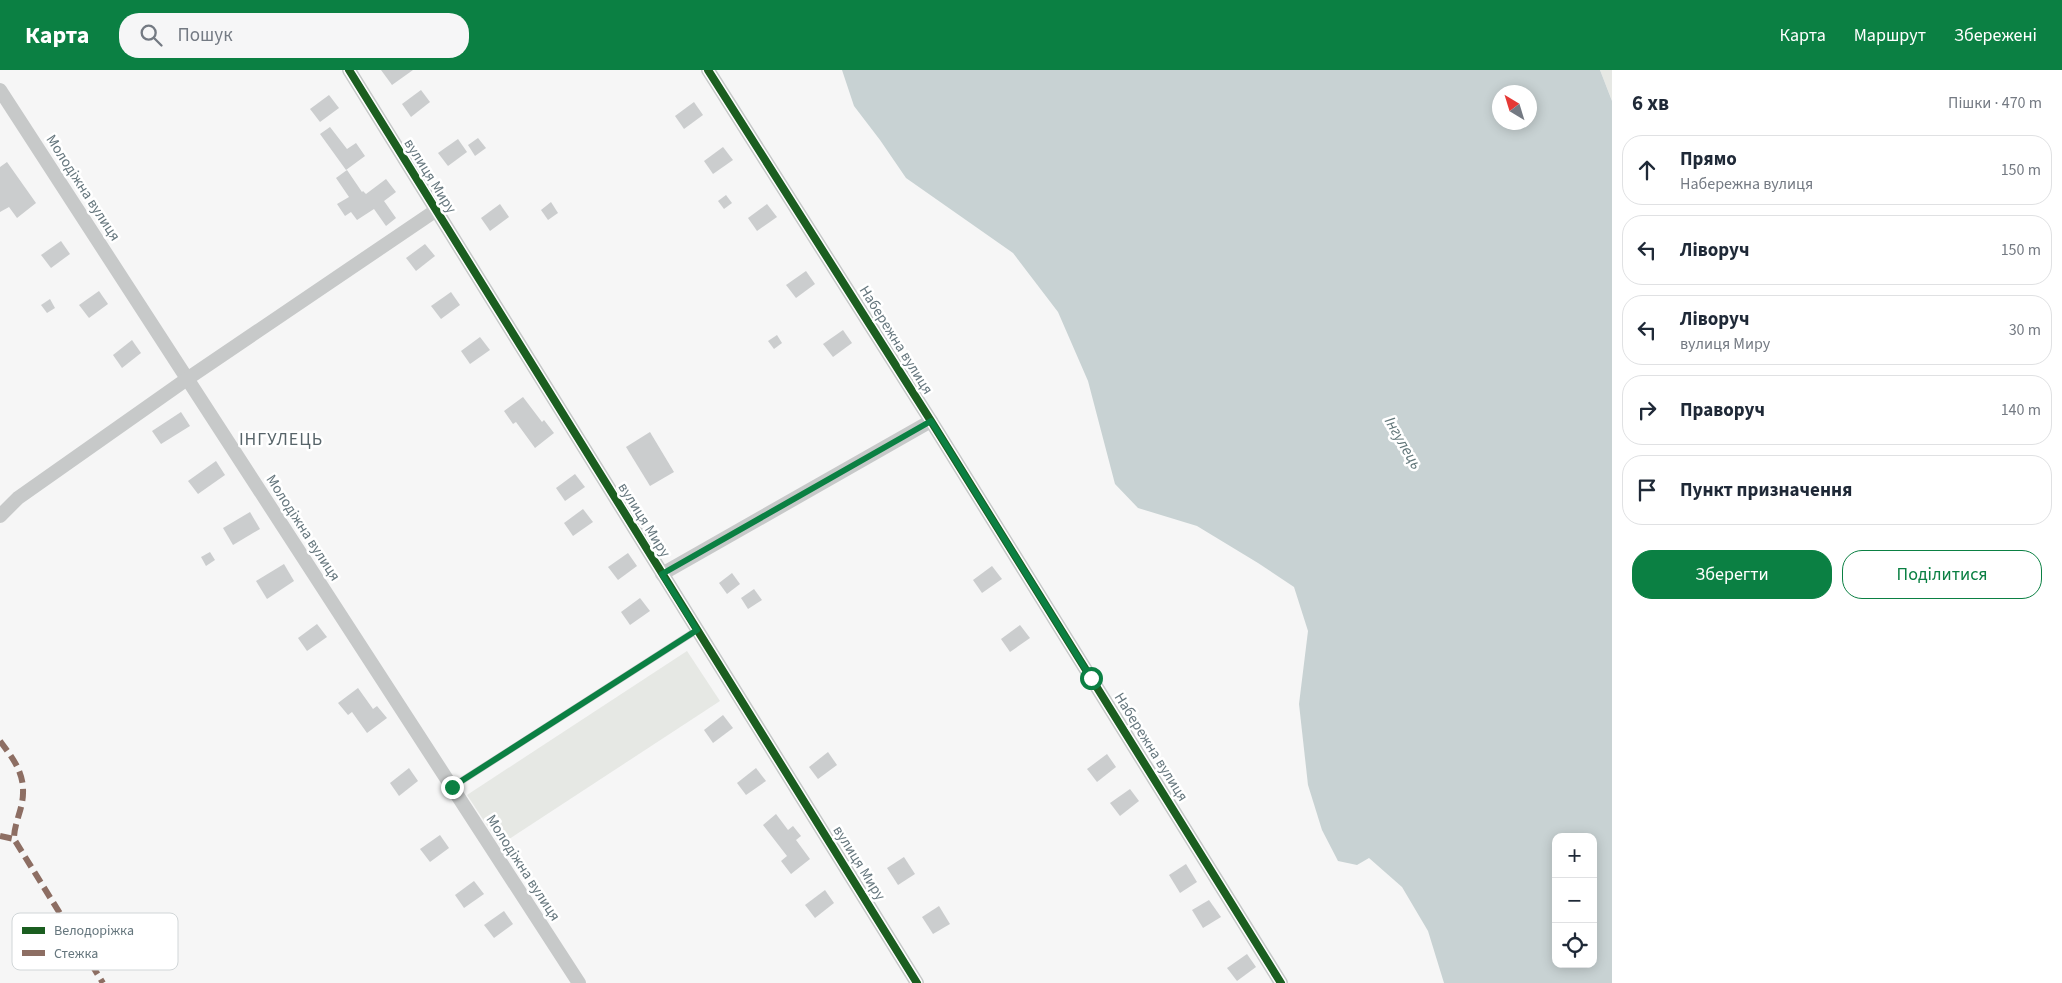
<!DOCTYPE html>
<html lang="uk">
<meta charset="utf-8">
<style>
body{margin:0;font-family:"Source Sans 3",sans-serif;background:#f6f6f7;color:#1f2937}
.controls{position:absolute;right:15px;bottom:15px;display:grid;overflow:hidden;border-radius:10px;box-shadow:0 2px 12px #0003}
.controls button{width:45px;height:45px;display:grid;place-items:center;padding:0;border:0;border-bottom:1px solid #e0e1e3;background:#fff;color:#1f2937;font:25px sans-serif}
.compass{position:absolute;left:1492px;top:15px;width:45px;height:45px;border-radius:50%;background:#fff;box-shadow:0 2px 12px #0003;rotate:322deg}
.stop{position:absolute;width:15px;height:15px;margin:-11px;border:4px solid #0b8043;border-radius:50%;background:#fff}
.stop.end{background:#0b8043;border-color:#fff;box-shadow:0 1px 5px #0008}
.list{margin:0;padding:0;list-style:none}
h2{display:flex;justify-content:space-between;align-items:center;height:65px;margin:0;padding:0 20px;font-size:21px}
h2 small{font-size:16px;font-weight:400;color:#747a83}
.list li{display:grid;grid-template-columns:32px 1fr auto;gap:15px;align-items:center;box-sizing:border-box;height:70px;margin:0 10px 10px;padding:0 10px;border:1px solid #e0e1e3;border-radius:20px}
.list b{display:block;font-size:19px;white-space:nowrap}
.list p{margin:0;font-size:16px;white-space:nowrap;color:#747a83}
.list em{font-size:16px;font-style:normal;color:#747a83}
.actions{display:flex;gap:10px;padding:15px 20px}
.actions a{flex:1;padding:11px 0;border:1px solid #0b8043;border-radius:20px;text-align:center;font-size:18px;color:#0b8043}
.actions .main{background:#0b8043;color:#fff}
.icon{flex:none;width:28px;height:28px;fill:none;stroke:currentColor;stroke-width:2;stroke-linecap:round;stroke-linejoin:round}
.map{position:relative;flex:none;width:1612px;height:913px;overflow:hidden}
header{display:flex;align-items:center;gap:30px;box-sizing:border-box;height:70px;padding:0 25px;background:#0b8043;color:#fff}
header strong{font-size:24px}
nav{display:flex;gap:28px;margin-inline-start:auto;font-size:18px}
.search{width:350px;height:45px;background:#f6f6f7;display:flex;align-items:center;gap:12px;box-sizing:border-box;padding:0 18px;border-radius:20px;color:#747a83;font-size:19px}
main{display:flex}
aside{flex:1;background:#fff}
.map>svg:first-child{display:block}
.green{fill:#e6e8e4}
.water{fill:#c8d2d3;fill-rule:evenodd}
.building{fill:#cbcdce}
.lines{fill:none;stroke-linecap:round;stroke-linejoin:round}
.lane{stroke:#c7c9c9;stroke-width:7}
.street{stroke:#c7c9c9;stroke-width:14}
.quiet{stroke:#8d6e63;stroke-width:6;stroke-dasharray:12 6;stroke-linecap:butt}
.cycleway-casing{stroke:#fff;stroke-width:11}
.cycleway{stroke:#1b5e20;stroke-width:8}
.route{stroke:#0b8043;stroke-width:6}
.labels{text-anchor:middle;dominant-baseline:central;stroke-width:5;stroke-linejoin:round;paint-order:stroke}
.street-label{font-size:15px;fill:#65767d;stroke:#fff}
.water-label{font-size:16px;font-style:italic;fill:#607578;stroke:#fff}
.quarter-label{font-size:18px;letter-spacing:1px;fill:#576469;stroke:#fff}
.key{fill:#fff;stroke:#d1d6d8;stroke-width:1}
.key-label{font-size:14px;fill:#65767d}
</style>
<header>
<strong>Карта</strong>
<div class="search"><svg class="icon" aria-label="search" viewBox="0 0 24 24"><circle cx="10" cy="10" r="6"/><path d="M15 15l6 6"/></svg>Пошук</div>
<nav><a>Карта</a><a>Маршрут</a><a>Збережені</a></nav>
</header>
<main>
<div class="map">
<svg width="1612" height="913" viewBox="0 0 1612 913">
<rect width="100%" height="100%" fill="#f6f6f6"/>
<!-- green -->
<g class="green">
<polygon points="1600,0 1612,0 1612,31 1611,28"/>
<polygon points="687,581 720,631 500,775 467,725"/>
</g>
<!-- water -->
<path class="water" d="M842,0H1600L1612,31V913H1444L1428,861L1402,817L1369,788L1357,795L1338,791L1322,760L1308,715L1299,634L1308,561L1294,517L1258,493L1197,456L1138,438L1115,414L1088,311L1058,242L1013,183L906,108L880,70L854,36ZM1500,22H1530V52H1500ZM1556,767H1593V894H1556Z"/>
<!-- building -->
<g class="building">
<polygon points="381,0 413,0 392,15"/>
<polygon points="421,20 430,32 411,47 402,34"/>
<polygon points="329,25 339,38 320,52 310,39"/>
<polygon points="694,32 703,45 684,59 675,46"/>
<polygon points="330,57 347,79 356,73 365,86 346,100 320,64"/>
<polygon points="478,68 486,78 475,86 468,75"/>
<polygon points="458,69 467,82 448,96 438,83"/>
<polygon points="723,77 733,90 713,104 704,91"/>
<polygon points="7,92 36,133 17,148 9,137 0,142 0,97"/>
<polygon points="347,100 362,122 363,121 366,124 386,109 396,122 384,131 396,148 386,156 374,139 357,150 351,142 345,146 337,134 349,127 336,108"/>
<polygon points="726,125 732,133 724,139 718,131"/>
<polygon points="551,132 558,143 548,150 541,140"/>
<polygon points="500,134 509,147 490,161 481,148"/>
<polygon points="767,134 777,147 757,161 748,148"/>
<polygon points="61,171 70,184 51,198 41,185"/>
<polygon points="425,174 435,186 416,201 406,188"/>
<polygon points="806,201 815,214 796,228 786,215"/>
<polygon points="99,221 108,234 89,248 79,235"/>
<polygon points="451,222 460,235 441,249 431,236"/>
<polygon points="50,229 55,238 47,243 41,235"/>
<polygon points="843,260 852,273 833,287 823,274"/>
<polygon points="777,265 782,273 774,279 768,271"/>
<polygon points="480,267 490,280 470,294 461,281"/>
<polygon points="132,270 141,283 122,298 113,285"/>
<polygon points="523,327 542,352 544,350 554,363 535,378 516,352 513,354 504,341"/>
<polygon points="181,342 190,356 161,374 152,361"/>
<polygon points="650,362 674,402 650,416 626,377"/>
<polygon points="216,391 225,405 198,424 188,411"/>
<polygon points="575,404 585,417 565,431 556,418"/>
<polygon points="583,439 593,452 573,466 564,453"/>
<polygon points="250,442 260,459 233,475 223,458"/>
<polygon points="210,482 215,490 206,496 201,487"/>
<polygon points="628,483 637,496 618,510 608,497"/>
<polygon points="284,494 294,511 267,529 256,511"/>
<polygon points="992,496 1002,509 982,523 973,510"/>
<polygon points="732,503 740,514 727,524 719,513"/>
<polygon points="754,519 762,530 748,539 741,528"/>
<polygon points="640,528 650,541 630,555 621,542"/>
<polygon points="317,554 327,567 307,581 298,568"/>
<polygon points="1020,555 1030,568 1010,582 1001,569"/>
<polygon points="358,618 373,639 377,636 387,648 367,663 352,642 348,645 338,633"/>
<polygon points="723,645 733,658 713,673 704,660"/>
<polygon points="828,682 837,695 818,709 809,697"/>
<polygon points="1107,684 1116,697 1097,712 1087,699"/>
<polygon points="409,698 418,711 399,726 390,713"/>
<polygon points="756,698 766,711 746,725 737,713"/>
<polygon points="1130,719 1139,731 1120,746 1110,733"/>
<polygon points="776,744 788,760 793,756 801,766 796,770 810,789 791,804 781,791 787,786 763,755"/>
<polygon points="440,765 449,778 430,792 420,779"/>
<polygon points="904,787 915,804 898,815 887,798"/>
<polygon points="1186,794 1197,812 1180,823 1169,805"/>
<polygon points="474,811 484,824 464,838 455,825"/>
<polygon points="825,820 834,833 815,848 805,835"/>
<polygon points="1209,830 1221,847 1203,858 1192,840"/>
<polygon points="939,836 950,854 933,864 922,847"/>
<polygon points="504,841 513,854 494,868 484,855"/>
<polygon points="1247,884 1256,897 1237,911 1227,898"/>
</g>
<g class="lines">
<!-- lane -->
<polyline class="lane" points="452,717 697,560"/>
<!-- street -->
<g class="street">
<polyline points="349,0 917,913"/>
<polyline points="708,0 931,351 1281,913"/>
<polyline points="0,20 579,913"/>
<polyline points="0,446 18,428 187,309 435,141"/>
<polyline points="662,504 931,351"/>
</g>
<!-- quiet -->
<g class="quiet">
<path d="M0,671C12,687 24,702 23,723C23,739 14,753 14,769L103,913"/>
<polyline points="0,766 14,769"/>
</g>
<!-- cycleway casing -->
<g class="cycleway-casing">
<g id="cycleway">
<polyline points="349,0 917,913"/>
<polyline points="708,0 931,351 1281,913"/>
</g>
</g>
<!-- cycleway -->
<use href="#cycleway" class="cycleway"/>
</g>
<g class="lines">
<!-- route -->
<polyline class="route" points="452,717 697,560 662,504 931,351 1091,608"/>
</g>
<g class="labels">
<!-- street labels -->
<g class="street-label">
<text transform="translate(430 106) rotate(58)">вулиця Миру</text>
<text transform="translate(83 118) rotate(57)">Молодіжна вулиця</text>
<text transform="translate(896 270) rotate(58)">Набережна вулиця</text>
<text transform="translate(644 450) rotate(58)">вулиця Миру</text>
<text transform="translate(303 458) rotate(57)">Молодіжна вулиця</text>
<text transform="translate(1151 677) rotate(58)">Набережна вулиця</text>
<text transform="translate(859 793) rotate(58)">вулиця Миру</text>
<text transform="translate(523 798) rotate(57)">Молодіжна вулиця</text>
</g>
<!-- water labels -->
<g class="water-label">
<text transform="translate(1403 373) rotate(60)">Інгулець</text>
</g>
<!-- quarter labels -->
<g class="quarter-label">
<text x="281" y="369">ІНГУЛЕЦЬ</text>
</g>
</g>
<!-- legend -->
<rect x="12" y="843" width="166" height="57" rx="8" class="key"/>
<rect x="22" y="857" width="23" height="7" fill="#1b5e20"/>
<rect x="22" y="880" width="23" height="6" fill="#8d6e63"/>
<g class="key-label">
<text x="54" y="865">Велодоріжка</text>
<text x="54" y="888">Стежка</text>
</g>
</svg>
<div class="controls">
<button>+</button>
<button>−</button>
<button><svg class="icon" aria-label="locate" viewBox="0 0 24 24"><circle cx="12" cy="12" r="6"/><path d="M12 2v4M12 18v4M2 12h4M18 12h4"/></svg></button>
</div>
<svg class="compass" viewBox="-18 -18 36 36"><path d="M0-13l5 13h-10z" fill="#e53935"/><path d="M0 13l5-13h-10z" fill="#747a83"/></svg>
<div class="stop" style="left:1091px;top:608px"></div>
<div class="stop end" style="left:452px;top:717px"></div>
</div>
<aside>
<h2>6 хв<small>Пішки · 470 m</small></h2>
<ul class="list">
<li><svg class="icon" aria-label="ahead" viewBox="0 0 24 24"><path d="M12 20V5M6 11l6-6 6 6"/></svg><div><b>Прямо</b><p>Набережна вулиця</p></div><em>150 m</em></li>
<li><svg class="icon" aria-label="left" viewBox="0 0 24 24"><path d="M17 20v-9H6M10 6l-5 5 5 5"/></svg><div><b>Ліворуч</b></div><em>150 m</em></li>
<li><svg class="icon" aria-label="left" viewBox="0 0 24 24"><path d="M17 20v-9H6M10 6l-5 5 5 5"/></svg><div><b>Ліворуч</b><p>вулиця Миру</p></div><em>30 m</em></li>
<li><svg class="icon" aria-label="right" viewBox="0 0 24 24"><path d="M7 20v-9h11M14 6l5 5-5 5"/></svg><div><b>Праворуч</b></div><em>140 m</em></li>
<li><svg class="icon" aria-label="arrive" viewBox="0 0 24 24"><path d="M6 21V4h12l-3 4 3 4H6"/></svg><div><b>Пункт призначення</b></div></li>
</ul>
<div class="actions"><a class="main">Зберегти</a><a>Поділитися</a></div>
</aside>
</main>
